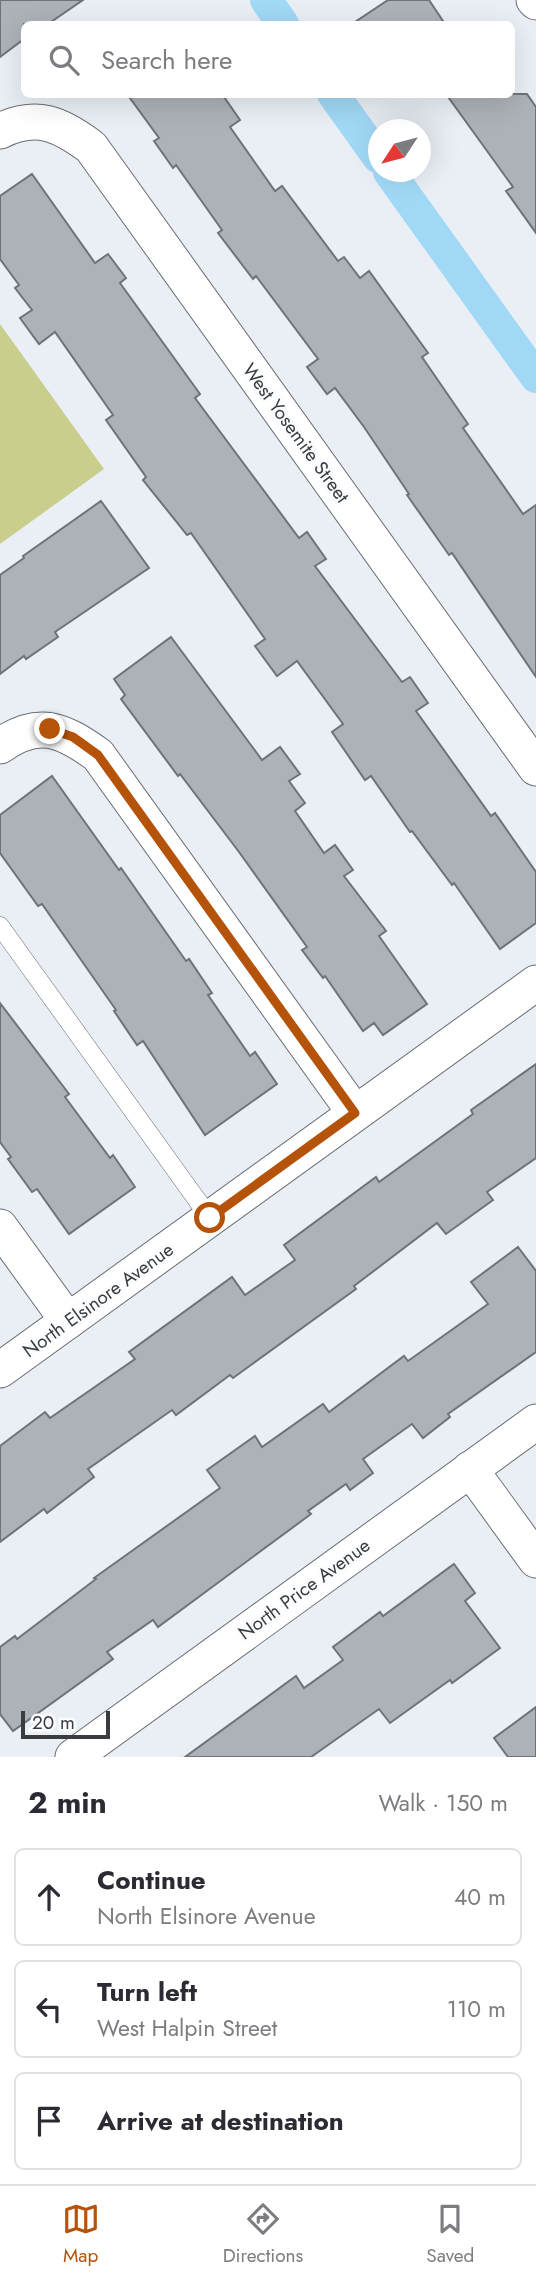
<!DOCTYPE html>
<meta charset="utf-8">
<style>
body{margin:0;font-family:Jost,sans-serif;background:#f7f7f7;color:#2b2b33}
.compass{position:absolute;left:368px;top:119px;width:63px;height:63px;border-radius:50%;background:#fff;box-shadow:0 7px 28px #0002;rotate:234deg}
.scale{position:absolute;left:21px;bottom:18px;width:89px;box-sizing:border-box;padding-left:7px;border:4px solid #3a3c3f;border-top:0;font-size:19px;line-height:24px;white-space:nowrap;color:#3a3c3f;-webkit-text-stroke:5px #fafcff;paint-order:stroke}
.stop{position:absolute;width:21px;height:21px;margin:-16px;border:5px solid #b45309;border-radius:50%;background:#fff}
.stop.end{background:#b45309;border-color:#fff;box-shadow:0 2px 7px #0008}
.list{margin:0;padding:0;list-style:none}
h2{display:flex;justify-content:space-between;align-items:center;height:91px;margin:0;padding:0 28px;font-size:30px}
h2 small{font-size:23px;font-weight:400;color:#7c7c81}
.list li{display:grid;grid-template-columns:46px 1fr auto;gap:21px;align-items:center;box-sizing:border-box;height:98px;margin:0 14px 14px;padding:0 14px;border:2px solid #e1e1e2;border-radius:10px}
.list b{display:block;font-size:26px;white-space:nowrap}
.list p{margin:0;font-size:23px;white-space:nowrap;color:#7c7c81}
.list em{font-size:23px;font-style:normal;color:#7c7c81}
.icon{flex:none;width:38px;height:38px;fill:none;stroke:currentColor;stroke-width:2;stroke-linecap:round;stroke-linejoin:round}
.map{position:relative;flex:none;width:536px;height:1757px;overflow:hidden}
.search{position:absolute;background:#fff;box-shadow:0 7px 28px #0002;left:21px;right:21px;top:21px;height:77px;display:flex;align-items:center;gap:18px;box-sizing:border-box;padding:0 24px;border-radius:10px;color:#7c7c81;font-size:26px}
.sheet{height:427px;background:#fff}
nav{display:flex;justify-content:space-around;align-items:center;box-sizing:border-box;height:98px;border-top:2px solid #e1e1e2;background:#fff;font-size:19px;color:#7c7c81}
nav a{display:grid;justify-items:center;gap:4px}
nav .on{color:#b45309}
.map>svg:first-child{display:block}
.green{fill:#cace8c}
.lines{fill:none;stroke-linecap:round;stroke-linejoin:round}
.canal{stroke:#a0d8f5;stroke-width:32}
.building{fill:#adb1b8;stroke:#6f7379;stroke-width:2}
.lane-casing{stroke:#696d73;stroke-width:19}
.street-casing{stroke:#696d73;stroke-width:37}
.lane{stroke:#fff;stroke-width:18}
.street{stroke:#fff;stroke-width:35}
.route{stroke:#b45309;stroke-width:9}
.labels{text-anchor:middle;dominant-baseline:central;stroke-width:6;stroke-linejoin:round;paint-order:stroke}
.street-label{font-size:19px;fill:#3a3c3f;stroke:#fafcff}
</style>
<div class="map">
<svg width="536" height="1757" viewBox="0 0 536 1757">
<rect width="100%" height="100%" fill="#eaeff6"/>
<!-- green -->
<polygon class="green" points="0,324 104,469 0,544"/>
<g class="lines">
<!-- canal -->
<g class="canal">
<polyline points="266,0 283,24"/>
<polyline points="333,94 378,157"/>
<polyline points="389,172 536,377"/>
</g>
</g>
<!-- building -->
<g class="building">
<polygon points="0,0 83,0 48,24 24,24 24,39 0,57"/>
<polygon points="388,0 429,0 445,24 352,24"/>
<polygon points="127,94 222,94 240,120 230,127 275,191 282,186 338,261 344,257 360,278 369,271 428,353 422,357 468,424 463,428 523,514 536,505 536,677 452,553 449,555 407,495 409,494 364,427 335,388 327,394 307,367 318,359 256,276 253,279 218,233 222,230 176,165 173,168 154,141 159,138"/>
<polygon points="446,94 527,94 536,107 536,233 506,191 513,187"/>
<polygon points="32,174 95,263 108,254 126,278 120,283 200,394 195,398 299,538 307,532 326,559 315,566 402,682 410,677 428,703 416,711 491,816 495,813 536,872 536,923 500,949 454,883 452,885 412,831 410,832 371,776 365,780 332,732 343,724 297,661 277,676 255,646 265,639 191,533 187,535 143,480 146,477 106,420 113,415 55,332 39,344 20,318 32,310 15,288 19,285 0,259 0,196"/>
<polygon points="101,501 149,568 55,632 58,637 26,659 24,656 0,674 0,575 24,558 23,556"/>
<polygon points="171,637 262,760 280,747 300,774 289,781 305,803 295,811 324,853 335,845 353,870 344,876 386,931 379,936 427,1004 383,1035 374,1023 363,1031 325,976 323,978 302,950 307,947 239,852 180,774 178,776 121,699 125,695 114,679"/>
<polygon points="52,776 119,870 121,868 186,961 189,959 212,993 208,995 250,1056 255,1052 277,1084 205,1135 143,1041 137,1045 114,1011 116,1010 42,904 38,906 0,853 0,815"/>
<polygon points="0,1003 69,1094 65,1097 110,1158 113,1155 135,1187 69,1234 37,1189 32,1192 8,1159 11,1157 0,1142"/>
<polygon points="536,1064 536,1158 487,1192 493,1200 446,1234 437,1223 354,1286 356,1289 233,1378 230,1375 176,1415 172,1410 88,1469 94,1477 47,1513 44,1509 0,1542 0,1446 45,1412 50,1418 135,1359 129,1352 232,1277 245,1295 295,1260 284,1245 376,1177 379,1182 473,1114 471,1110"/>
<polygon points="518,1247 536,1271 536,1352 448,1414 450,1417 423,1438 412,1424 363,1459 373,1473 350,1490 346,1484 308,1511 311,1514 158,1627 153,1620 107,1652 113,1659 13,1731 0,1714 0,1647 15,1636 17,1639 96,1579 94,1578 220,1488 207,1470 255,1436 262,1447 323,1404 329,1412 404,1356 408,1361 488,1304 471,1282"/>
<polygon points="454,1564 475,1593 465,1601 500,1648 452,1683 450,1680 390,1723 379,1709 311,1757 185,1757 296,1676 304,1688 343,1660 333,1647 380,1612 383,1616"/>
<polygon points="536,1707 536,1757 508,1757 494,1738"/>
</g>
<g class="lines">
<!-- lane casing -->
<g class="lane-casing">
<polyline id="lane" points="0,926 210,1218"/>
</g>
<!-- street casing -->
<g class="street-casing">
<g id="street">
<polyline points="534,0 536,2"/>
<path d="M0,131C37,113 60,124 91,147L536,768"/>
<path d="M0,746C39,718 63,730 98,755L355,1113"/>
<polyline points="0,1227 68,1321"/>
<polyline points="0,1370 536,983"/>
<polyline points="470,1469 536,1560"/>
<polyline points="73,1757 536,1422"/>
</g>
</g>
<!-- lane -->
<use href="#lane" class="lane"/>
<!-- street -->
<use href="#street" class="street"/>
</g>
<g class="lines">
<!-- route -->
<polyline class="route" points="50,729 73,737 98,755 355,1113 210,1218"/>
</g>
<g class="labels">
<!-- street labels -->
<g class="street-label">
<text transform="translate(296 433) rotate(54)">West Yosemite Street</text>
<text transform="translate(98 1300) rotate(-36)">North Elsinore Avenue</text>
<text transform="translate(304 1589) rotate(-36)">North Price Avenue</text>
</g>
</g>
</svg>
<svg class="compass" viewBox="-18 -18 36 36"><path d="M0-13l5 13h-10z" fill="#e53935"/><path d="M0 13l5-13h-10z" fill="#7c7c81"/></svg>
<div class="scale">20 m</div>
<div class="stop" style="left:210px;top:1218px"></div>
<div class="stop end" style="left:50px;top:729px"></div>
<div class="search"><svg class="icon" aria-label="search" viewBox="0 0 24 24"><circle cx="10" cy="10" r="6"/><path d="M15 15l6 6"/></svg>Search here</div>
</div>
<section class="sheet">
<h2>2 min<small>Walk · 150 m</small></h2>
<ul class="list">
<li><svg class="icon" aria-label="ahead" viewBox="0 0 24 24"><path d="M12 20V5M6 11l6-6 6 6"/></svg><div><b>Continue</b><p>North Elsinore Avenue</p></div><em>40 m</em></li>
<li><svg class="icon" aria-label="left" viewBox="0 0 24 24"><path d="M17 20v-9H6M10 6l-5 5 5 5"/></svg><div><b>Turn left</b><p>West Halpin Street</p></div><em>110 m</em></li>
<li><svg class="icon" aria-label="arrive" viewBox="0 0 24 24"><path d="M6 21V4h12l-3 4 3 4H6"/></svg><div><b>Arrive at destination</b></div></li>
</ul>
</section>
<nav>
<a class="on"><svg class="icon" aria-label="map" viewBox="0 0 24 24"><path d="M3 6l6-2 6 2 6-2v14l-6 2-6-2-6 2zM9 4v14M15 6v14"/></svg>Map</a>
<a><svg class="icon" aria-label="directions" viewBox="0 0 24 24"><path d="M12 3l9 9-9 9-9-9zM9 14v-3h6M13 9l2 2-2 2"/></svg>Directions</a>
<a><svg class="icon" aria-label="saved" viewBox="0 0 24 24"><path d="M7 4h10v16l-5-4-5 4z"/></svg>Saved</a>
</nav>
